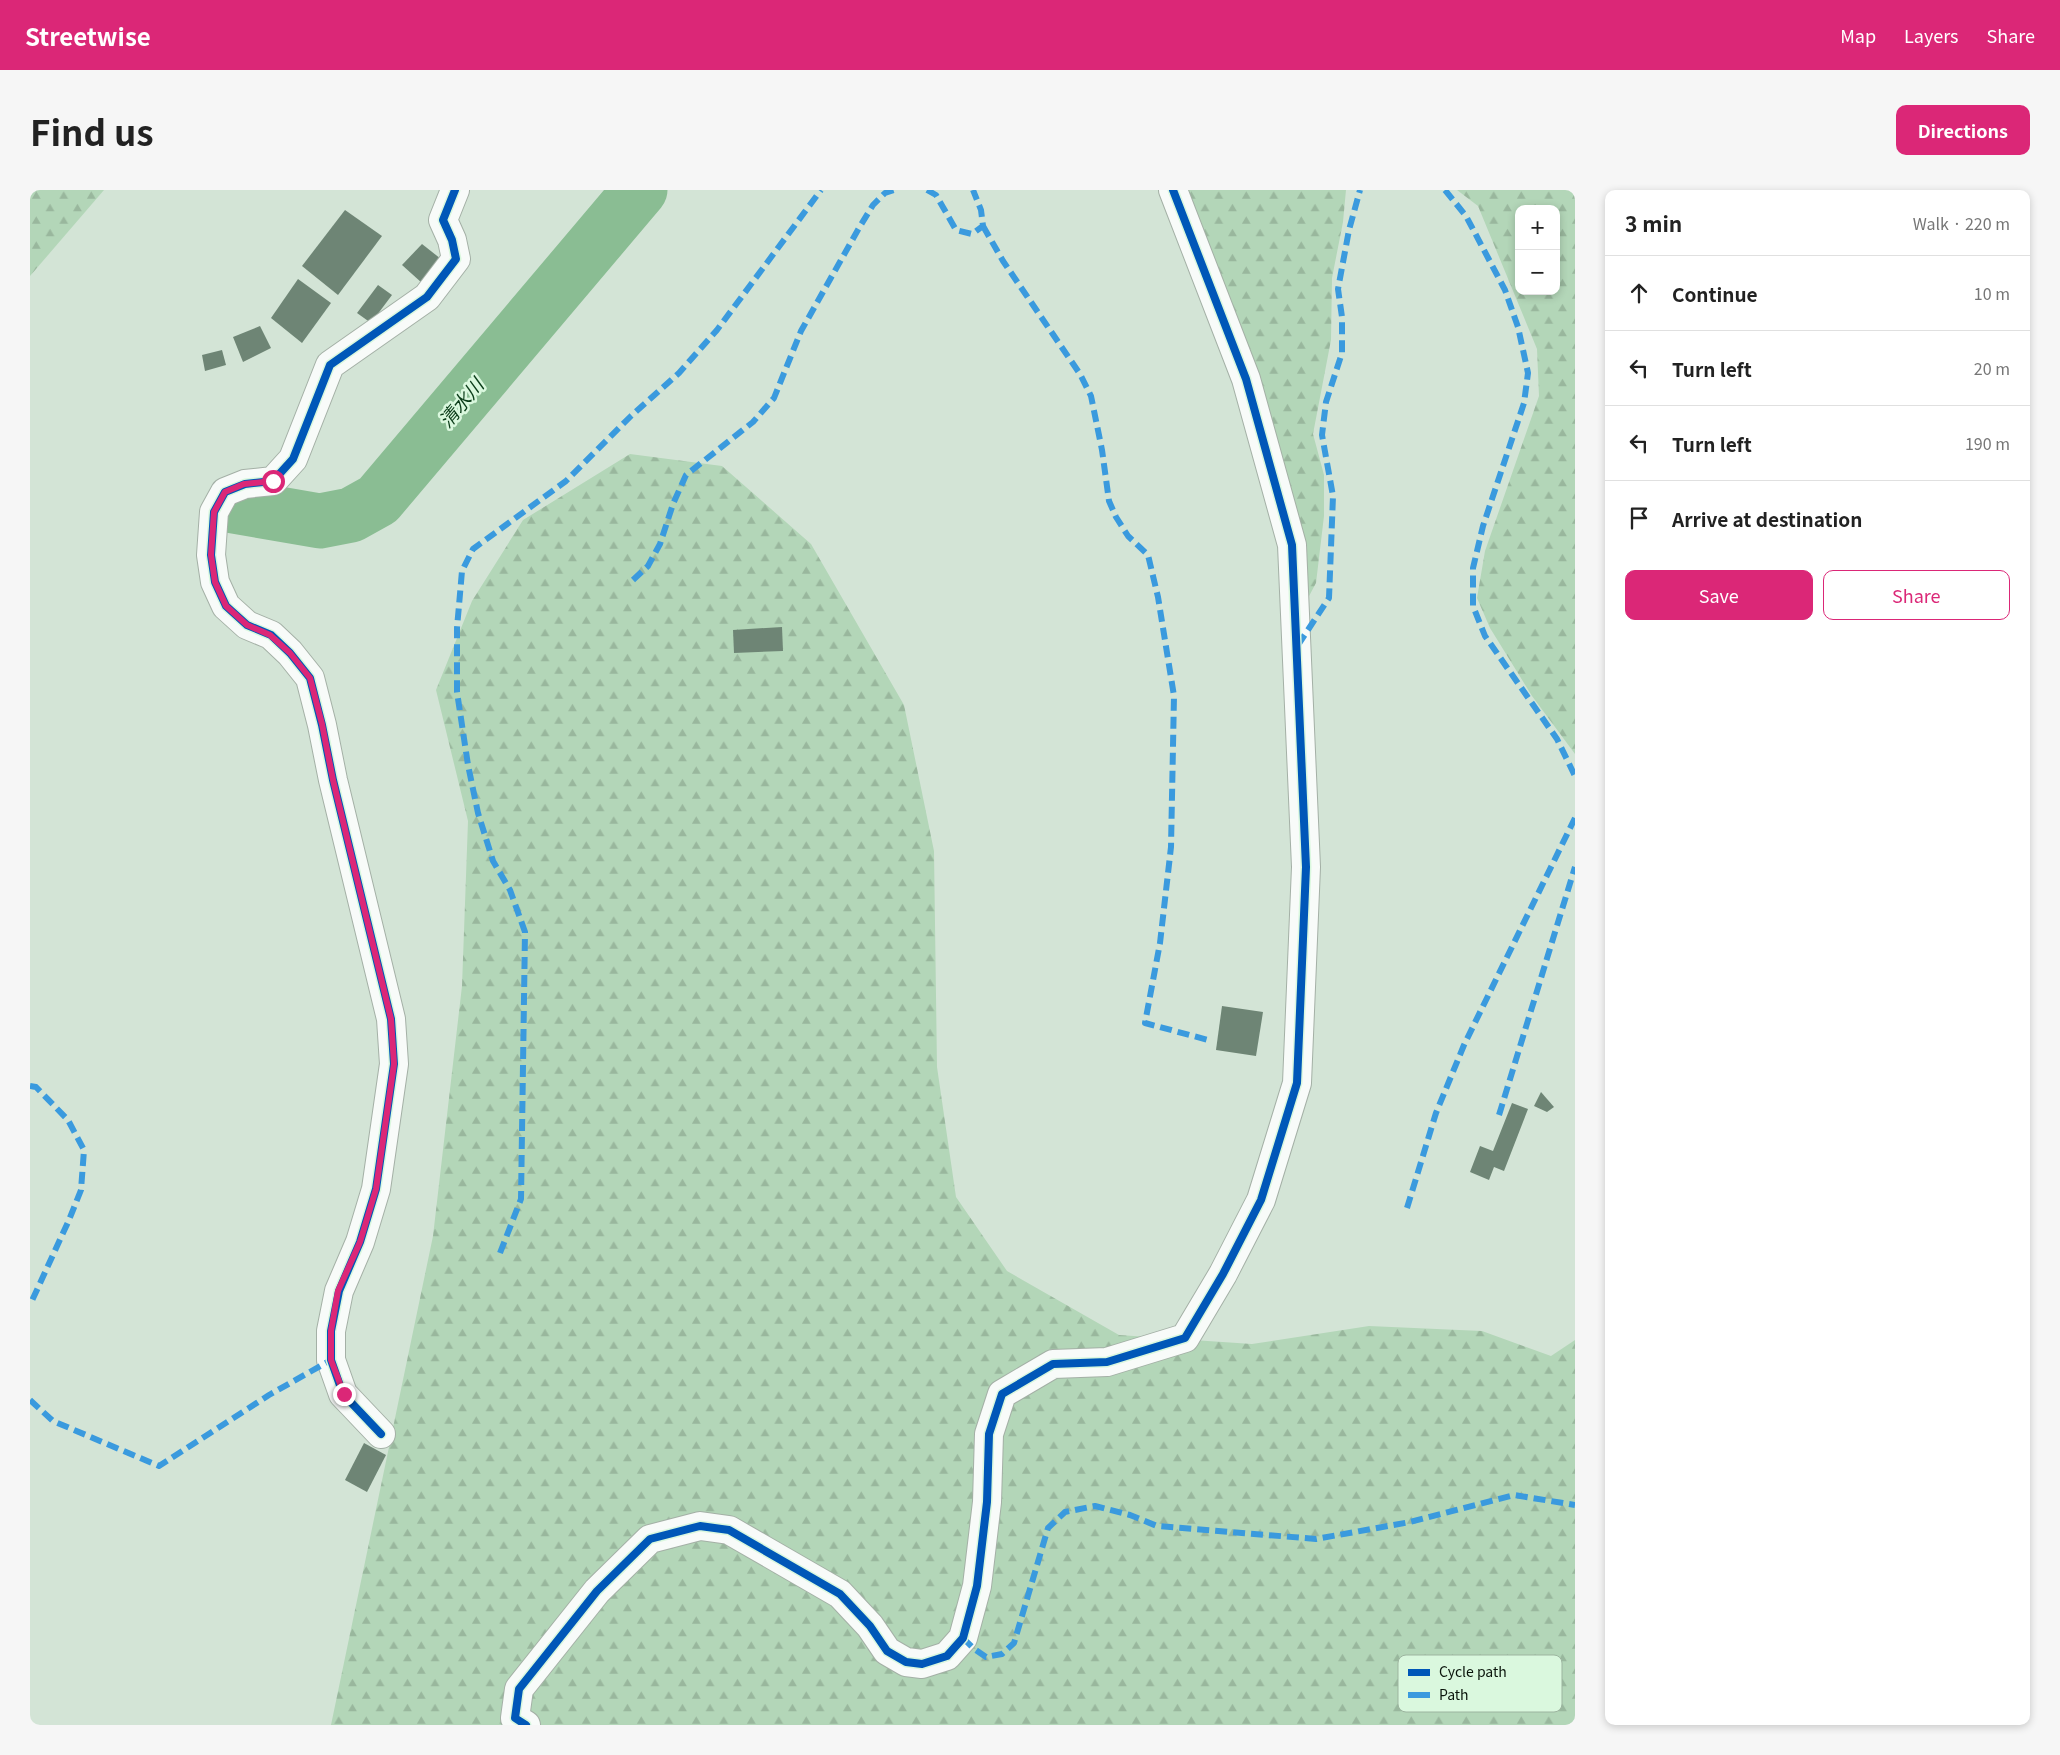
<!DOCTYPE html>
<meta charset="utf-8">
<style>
body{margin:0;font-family:Georgia,"Noto Sans JP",serif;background:#f6f6f6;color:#222}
.controls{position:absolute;right:15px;top:15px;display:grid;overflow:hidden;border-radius:10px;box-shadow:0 2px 8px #0003}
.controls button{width:45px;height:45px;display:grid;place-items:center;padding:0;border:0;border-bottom:1px solid #e0e0e0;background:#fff;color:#222;font:25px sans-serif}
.stop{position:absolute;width:15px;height:15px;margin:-11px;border:4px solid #db2777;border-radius:50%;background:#fff}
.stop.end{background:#db2777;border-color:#fff;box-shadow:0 1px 5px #0008}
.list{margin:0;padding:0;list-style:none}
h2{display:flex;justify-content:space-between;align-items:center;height:65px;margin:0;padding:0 20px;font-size:21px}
h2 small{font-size:16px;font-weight:400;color:#767676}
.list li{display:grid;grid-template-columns:32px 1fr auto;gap:15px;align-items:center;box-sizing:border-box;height:75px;padding:0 20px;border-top:1px solid #e0e0e0}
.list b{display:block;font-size:19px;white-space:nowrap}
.list em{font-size:16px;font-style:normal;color:#767676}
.actions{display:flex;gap:10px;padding:15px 20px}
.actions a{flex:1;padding:11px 0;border:1px solid #db2777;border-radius:10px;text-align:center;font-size:18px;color:#db2777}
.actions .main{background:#db2777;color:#fff}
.icon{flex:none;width:28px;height:28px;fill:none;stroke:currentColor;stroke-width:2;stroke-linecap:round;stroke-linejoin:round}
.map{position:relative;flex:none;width:1545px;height:1535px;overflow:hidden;border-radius:10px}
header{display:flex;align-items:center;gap:30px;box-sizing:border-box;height:70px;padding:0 25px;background:#db2777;color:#fff}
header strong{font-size:24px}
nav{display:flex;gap:28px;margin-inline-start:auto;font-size:18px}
.intro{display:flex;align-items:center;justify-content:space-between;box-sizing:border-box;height:120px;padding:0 30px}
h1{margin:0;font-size:35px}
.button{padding:12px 22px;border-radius:10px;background:#db2777;color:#fff;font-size:18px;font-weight:700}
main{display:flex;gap:30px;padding:0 30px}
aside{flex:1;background:#fff;border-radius:10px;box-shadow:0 2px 8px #0003}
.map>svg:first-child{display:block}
.forest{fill:url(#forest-firs);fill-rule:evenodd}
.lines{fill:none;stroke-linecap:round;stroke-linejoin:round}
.river{stroke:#8abd93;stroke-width:55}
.building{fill:#6e8575}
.minor-casing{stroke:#a4b0a6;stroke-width:30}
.minor{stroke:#f8fbf9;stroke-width:28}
.quiet{stroke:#3a9ade;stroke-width:6;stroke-dasharray:12 6;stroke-linecap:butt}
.cycleway-casing{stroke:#daf8de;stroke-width:11}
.cycleway{stroke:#0057b8;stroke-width:8}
.route{stroke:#db2777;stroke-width:6}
.labels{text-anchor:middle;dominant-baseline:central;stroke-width:5;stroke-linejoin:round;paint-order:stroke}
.water-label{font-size:19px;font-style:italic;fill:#0a3c18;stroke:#daf8de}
.key{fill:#daf8de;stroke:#9cb49f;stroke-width:1}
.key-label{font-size:14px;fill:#0a140b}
</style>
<header>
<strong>Streetwise</strong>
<nav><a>Map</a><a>Layers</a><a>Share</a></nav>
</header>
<div class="intro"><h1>Find us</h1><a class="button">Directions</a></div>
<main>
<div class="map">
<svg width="1545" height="1535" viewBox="0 0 1545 1535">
<defs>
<pattern id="forest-firs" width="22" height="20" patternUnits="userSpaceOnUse" patternTransform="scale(1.25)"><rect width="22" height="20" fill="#b3d6b8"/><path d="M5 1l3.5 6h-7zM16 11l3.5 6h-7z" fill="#99b79d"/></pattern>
</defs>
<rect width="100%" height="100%" fill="#d3e4d6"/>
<!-- forest -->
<g class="forest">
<polygon points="0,0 74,0 0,86"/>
<polygon points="1153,0 1316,0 1313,32 1302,88 1301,150 1283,244 1294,285 1294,326 1286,393 1278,408 1272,352"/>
<path d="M1427,0H1545V564L1502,506L1460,438L1447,408L1455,361L1509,206L1507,159L1448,16ZM1489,19H1526V101H1489Z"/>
<polygon points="600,264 692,276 781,354 874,515 904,661 907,877 926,1007 977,1081 1089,1145 1222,1154 1339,1136 1452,1141 1521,1166 1545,1150 1545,1535 301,1535 403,1046 432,796 438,631 406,500 442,411 493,330"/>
</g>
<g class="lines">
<!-- river -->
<polyline class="river" points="203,316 290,331 321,325 348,310 610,0"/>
</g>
<!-- building -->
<g class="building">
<polygon points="315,20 352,46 308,105 272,76"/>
<polygon points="392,54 411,69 392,93 372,75"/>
<polygon points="268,89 301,113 272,153 241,128"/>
<polygon points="348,95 362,105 341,133 327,123"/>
<polygon points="230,136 241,158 213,172 203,147"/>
<polygon points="192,160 196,175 175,181 172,165"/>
<polygon points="752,437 753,461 704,463 703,440"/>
<polygon points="1192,816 1233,822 1226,866 1186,860"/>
<polygon points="1511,902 1524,917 1517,922 1504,916"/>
<polygon points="1482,913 1498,919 1474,981 1464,977 1459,990 1440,982 1450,956 1463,961"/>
<polygon points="334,1253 356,1265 337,1302 315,1290"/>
</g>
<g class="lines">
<!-- minor casing -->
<g class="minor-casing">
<g id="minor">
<polyline points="351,1244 313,1204 301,1170 301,1141 309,1101 330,1052 346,999 364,874 361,829 303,590 292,535 280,488 260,463 241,445 217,435 196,416 185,392 181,365 184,322 195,302 215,294 243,291 263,269 300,175 397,107 426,69 422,50 413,30 425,0"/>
<polyline points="496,1535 485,1528 489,1499 567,1401 620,1349 670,1336 699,1340 810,1404 840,1436 857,1461 876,1472 892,1474 917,1466 933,1448 947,1396 957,1312 959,1244 972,1204 1023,1174 1077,1172 1155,1148 1193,1084 1231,1010 1267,893 1276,677 1262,355 1216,189 1143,0"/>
</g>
</g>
<!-- minor -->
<use href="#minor" class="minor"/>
<!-- quiet -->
<g class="quiet">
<polyline points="897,0 906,5 926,40 942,44 953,36 951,20 943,0"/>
<polyline points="1415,0 1436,26 1475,100 1488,137 1498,183 1494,213 1453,336 1443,378 1443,416 1455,446 1527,549 1545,586"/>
<polyline points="953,36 973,71 1050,184 1061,206 1072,260 1079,311 1086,327 1098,346 1118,365 1128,407 1144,506 1141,657 1130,753 1115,833 1178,850"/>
<polyline points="603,390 618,376 630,354 643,314 656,285 723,232 744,208 771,141 829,38 843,15 855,3 864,0"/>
<polyline points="1268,455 1299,408 1303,306 1292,245 1296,212 1312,163 1312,127 1308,99 1319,40 1330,0"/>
<polyline points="0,896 6,897 38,930 54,960 51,1000 39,1030 0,1115"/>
<polyline points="1469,925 1545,677"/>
<polyline points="1377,1018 1406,923 1434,855 1545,628"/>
<polyline points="470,1063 491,1009 495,742 480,700 463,671 448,623 438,575 427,502 427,438 432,381 443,359 536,291 601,226 649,183 687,140 791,0"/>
<polyline points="0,1210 23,1231 129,1276 239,1205 301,1170"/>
<polyline points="933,1448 943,1458 956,1467 972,1464 984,1453 1018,1338 1035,1322 1065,1316 1100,1325 1127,1336 1286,1349 1380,1332 1484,1305 1545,1315"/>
</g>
<!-- cycleway casing -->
<g class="cycleway-casing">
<g id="cycleway">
<polyline points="351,1244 313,1204 301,1170 301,1141 309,1101 330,1052 346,999 364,874 361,829 303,590 292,535 280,488 260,463 241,445 217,435 196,416 185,392 181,365 184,322 195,302 215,294 243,291 263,269 300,175 397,107 426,69 422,50 413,30 425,0"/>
<polyline points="496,1535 485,1528 489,1499 567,1401 620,1349 670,1336 699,1340 810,1404 840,1436 857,1461 876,1472 892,1474 917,1466 933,1448 947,1396 957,1312 959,1244 972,1204 1023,1174 1077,1172 1155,1148 1193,1084 1231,1010 1267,893 1276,677 1262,355 1216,189 1143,0"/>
</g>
</g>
<!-- cycleway -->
<use href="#cycleway" class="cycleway"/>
</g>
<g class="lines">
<!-- route -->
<polyline class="route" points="243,291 214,294 195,302 184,322 181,365 185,392 196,416 217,435 240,445 260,463 280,488 292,534 303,590 361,829 364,874 346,999 330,1052 308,1101 301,1141 301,1170 314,1204"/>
</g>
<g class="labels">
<!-- water labels -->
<g class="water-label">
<text transform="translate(430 212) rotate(-50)">清水川</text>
</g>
</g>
<!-- legend -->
<rect x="1368" y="1465" width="164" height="57" rx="8" class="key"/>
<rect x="1378" y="1479" width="22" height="7" fill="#0057b8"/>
<rect x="1378" y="1502" width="22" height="6" fill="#3a9ade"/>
<g class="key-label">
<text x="1409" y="1487">Cycle path</text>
<text x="1409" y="1510">Path</text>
</g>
</svg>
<div class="controls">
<button>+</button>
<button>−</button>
</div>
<div class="stop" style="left:243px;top:291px"></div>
<div class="stop end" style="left:314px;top:1204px"></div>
</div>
<aside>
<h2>3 min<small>Walk · 220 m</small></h2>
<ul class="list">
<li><svg class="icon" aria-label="ahead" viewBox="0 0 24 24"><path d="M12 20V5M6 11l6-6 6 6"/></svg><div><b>Continue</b></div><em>10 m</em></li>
<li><svg class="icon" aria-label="left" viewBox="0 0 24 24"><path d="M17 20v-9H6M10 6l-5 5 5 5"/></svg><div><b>Turn left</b></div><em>20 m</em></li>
<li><svg class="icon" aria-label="left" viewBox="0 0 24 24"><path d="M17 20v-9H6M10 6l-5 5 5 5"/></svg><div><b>Turn left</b></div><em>190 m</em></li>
<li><svg class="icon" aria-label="arrive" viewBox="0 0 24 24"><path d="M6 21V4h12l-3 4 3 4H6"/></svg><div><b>Arrive at destination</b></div></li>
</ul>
<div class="actions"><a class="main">Save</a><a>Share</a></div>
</aside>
</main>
